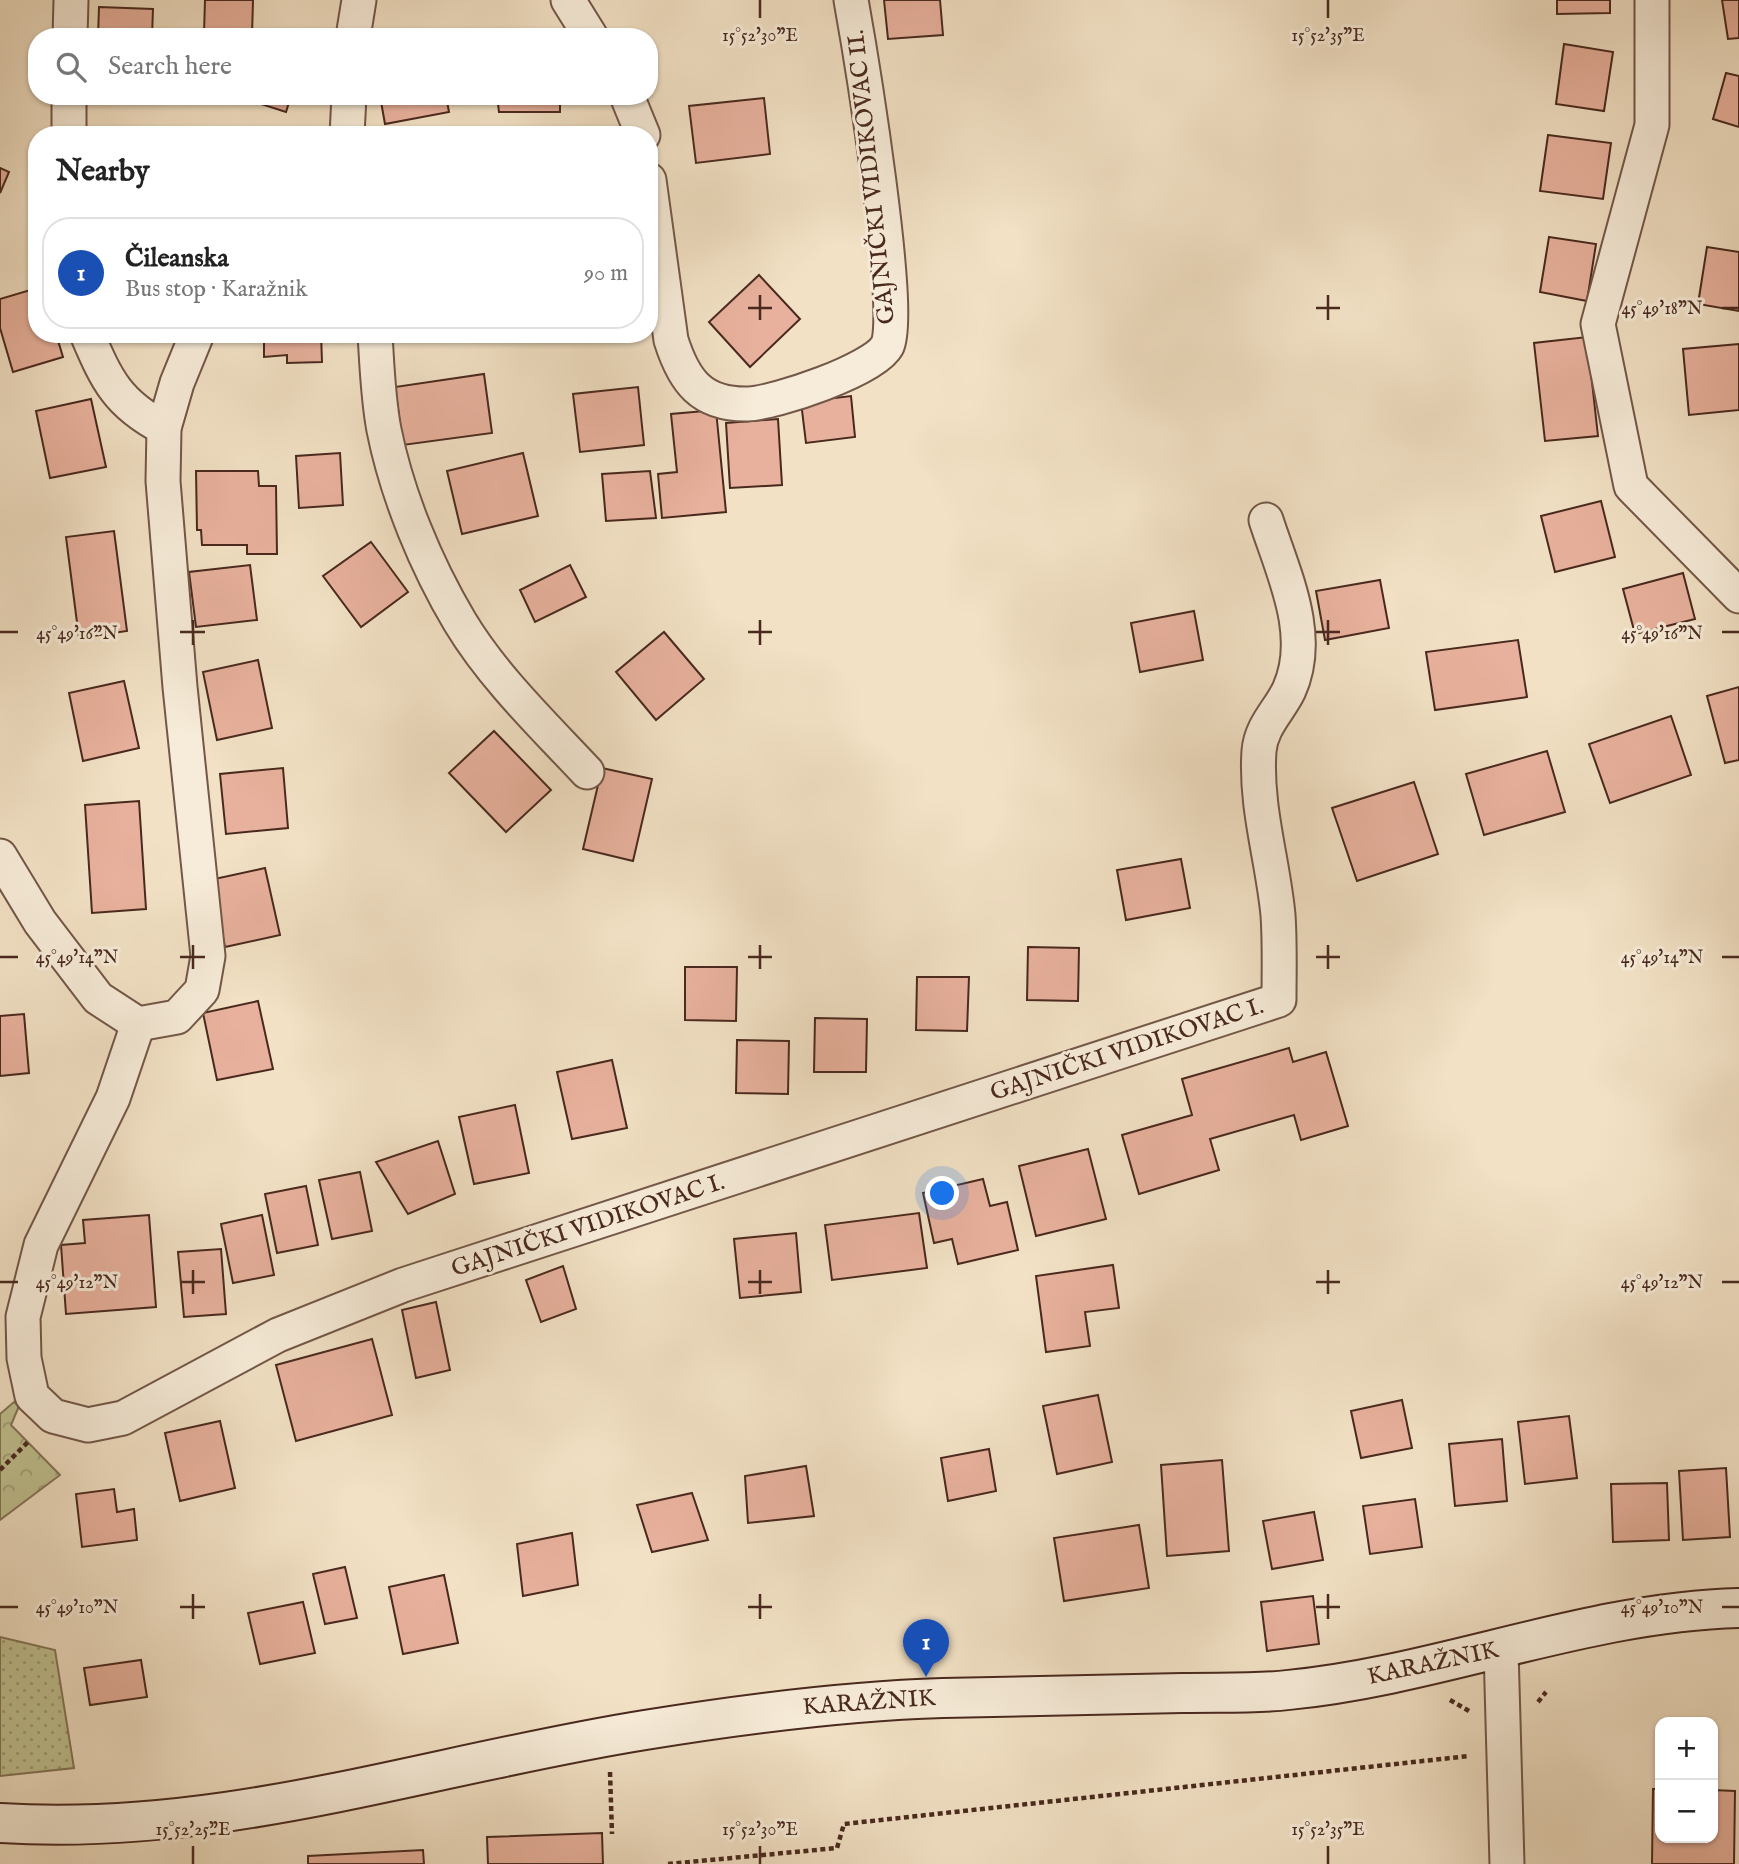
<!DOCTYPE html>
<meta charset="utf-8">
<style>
body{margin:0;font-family:"IM FELL English",serif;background:#f6f6f6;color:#222}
.controls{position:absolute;right:21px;bottom:21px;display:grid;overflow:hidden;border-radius:14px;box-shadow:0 2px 5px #0004}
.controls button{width:63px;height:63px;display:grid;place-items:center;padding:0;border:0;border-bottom:2px solid #e0e0e0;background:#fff;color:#222;font:35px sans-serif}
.you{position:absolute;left:943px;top:1194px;width:24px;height:24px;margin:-18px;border:5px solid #fff;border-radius:50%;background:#1a73e8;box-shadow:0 0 0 10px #1a73e833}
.badge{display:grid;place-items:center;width:46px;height:46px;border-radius:50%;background:#8f2418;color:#fff;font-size:23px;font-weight:700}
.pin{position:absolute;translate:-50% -58px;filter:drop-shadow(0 2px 4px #0008)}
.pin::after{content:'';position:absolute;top:37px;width:24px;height:21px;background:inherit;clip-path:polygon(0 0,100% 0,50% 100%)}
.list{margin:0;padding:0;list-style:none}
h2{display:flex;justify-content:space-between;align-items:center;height:91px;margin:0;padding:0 28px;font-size:30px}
h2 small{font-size:23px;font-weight:400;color:#767676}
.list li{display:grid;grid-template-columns:46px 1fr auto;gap:21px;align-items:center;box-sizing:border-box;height:112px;margin:0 14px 14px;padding:0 14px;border:2px solid #e0e0e0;border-radius:28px}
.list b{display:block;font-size:26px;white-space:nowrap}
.list p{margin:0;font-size:23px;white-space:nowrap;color:#767676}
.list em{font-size:23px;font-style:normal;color:#767676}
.icon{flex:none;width:38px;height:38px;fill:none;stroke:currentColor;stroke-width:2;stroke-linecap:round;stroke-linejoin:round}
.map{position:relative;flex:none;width:1739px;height:1864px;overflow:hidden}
.search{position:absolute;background:#fff;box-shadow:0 2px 5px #0004;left:28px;top:28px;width:630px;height:77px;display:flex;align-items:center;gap:18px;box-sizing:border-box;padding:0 24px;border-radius:28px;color:#767676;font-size:26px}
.panel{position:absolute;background:#fff;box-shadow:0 2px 5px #0004;left:28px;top:126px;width:630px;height:217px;border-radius:28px}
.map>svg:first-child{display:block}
.grass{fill:url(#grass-dots);stroke:#847558;stroke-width:2}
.park{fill:url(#park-crowns);stroke:#847558;stroke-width:2}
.building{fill:#e8b19d;stroke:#49291e;stroke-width:2}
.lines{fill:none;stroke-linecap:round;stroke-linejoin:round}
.street-casing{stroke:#735748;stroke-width:37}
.secondary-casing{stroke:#49291e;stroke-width:42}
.path{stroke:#49291e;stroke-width:4.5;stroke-dasharray:5 3.5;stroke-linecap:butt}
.street{stroke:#f7ecd9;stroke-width:33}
.secondary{stroke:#f7ecd9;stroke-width:38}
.ticks{fill:none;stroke:#49291e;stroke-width:2.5}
.labels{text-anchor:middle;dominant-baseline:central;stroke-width:6;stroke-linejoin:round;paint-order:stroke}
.street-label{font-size:24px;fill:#49291e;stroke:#f7ecd9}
.ticks-label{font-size:18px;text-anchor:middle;fill:#49291e;stroke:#f7ecd9;stroke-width:6;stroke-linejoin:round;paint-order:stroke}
</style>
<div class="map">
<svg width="1739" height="1864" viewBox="0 0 1739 1864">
<defs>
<pattern id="grass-dots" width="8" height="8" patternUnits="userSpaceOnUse" patternTransform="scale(1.75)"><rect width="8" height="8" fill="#c0c191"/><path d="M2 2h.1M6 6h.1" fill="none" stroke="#9e9d76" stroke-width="1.8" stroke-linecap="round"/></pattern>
<pattern id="park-crowns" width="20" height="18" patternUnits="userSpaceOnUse" patternTransform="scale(1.75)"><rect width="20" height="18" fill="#c0c191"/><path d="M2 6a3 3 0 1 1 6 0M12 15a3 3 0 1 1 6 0" fill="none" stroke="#9e9d76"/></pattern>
</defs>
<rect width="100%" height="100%" fill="#f2e1c5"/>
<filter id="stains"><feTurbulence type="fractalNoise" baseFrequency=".00286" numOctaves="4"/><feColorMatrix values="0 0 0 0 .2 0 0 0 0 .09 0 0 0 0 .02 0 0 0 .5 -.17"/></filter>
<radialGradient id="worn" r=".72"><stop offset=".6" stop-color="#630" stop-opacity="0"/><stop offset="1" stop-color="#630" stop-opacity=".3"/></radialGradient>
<!-- grass -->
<polygon class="grass" points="0,1637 55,1650 74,1768 0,1776"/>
<!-- park -->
<polygon class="park" points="14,1402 19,1406 11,1425 60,1475 0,1520 0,1414"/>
<!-- building -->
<g class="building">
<polygon points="205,0 253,0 252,35 204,33"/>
<polygon points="884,0 940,0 943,35 888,39"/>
<polygon points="1557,0 1610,0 1610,13 1557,14"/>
<polygon points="1722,0 1739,0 1739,38 1728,39"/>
<polygon points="99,7 153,9 152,37 98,37"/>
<polygon points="1564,44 1613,52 1604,111 1556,104"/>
<polygon points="1726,73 1739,76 1739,127 1713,119"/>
<polygon points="236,96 291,96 286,112"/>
<polygon points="380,96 446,96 449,112 385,124"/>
<polygon points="497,96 560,96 560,112 499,112"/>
<polygon points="764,98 770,154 696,163 689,106"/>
<polygon points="1548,135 1611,143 1603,199 1540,191"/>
<polygon points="0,168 9,172 0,193"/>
<polygon points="1549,237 1596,244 1587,301 1540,292"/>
<polygon points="1707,247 1739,252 1739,311 1698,304"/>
<polygon points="759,275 800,319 750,367 709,322"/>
<polygon points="37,288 37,334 56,334 63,357 13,372 0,328 0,299"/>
<polygon points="264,334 321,334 322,362 287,363 287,355 264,357"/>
<polygon points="563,334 594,334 564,338"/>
<polygon points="1587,337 1598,436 1545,441 1534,343"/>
<polygon points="1739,344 1739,410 1689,415 1683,349"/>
<polygon points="484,374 492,433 403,445 395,387"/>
<polygon points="638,387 644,445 580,452 573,394"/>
<polygon points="851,396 855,437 806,443 801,402"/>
<polygon points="91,399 106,467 50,478 36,411"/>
<polygon points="716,410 726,512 662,518 658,474 677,472 671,414"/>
<polygon points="778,419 782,485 730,488 726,423"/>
<polygon points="340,453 343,505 299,508 296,456"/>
<polygon points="523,453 538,516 462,534 447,471"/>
<polygon points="196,471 258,471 259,486 276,486 277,554 247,554 247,545 202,545 201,530 197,530"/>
<polygon points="650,471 656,518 606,521 602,474"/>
<polygon points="1601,501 1615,557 1555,572 1541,516"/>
<polygon points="114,531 127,631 79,638 66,537"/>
<polygon points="371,542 408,592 361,627 323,576"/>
<polygon points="250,565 257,620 196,627 189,572"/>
<polygon points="570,565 586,597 535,622 520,590"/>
<polygon points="1683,573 1695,619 1635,634 1623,589"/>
<polygon points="1380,580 1389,628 1325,640 1316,591"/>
<polygon points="1194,611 1203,660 1140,672 1131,623"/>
<polygon points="664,632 704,679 656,720 616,672"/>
<polygon points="1518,640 1527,697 1435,710 1426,652"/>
<polygon points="258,660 272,728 217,740 203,672"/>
<polygon points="124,681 139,748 83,761 69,693"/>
<polygon points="1739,687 1739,760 1725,763 1707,696"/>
<polygon points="1671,716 1691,775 1610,803 1589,744"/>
<polygon points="494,731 551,790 506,832 449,773"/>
<polygon points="1547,751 1565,812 1484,835 1466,774"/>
<polygon points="283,768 288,828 226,834 220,774"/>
<polygon points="602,768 652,779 633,861 583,849"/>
<polygon points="1414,782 1438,854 1357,881 1332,808"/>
<polygon points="139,801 146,909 92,913 85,805"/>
<polygon points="1181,859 1190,908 1126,920 1117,870"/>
<polygon points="265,868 280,935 225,947 210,880"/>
<polygon points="1028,947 1079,948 1078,1001 1027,1000"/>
<polygon points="685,967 737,967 736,1021 685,1020"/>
<polygon points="917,977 969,977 967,1031 916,1030"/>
<polygon points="258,1001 273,1069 217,1080 203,1013"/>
<polygon points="24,1014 29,1073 0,1076 0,1016"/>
<polygon points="815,1018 867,1019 866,1072 814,1072"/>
<polygon points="737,1040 789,1041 788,1094 736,1093"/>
<polygon points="1289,1048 1293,1062 1326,1052 1348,1126 1301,1140 1294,1115 1210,1139 1219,1170 1139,1194 1122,1135 1192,1115 1182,1079"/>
<polygon points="612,1060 627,1128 572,1139 557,1072"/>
<polygon points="515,1105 529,1173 474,1184 459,1117"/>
<polygon points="438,1141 455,1194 408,1214 376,1162"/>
<polygon points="1088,1149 1106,1219 1036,1236 1019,1166"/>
<polygon points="360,1172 372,1231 332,1239 319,1180"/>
<polygon points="983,1179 990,1206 1007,1202 1018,1250 958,1264 952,1239 934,1243 923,1193"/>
<polygon points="306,1186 318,1245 277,1253 265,1194"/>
<polygon points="919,1213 927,1268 832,1280 825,1225"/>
<polygon points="149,1215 156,1307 66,1314 61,1245 85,1243 83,1220"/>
<polygon points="262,1215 274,1275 233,1283 221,1224"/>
<polygon points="796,1233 801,1292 740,1298 734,1239"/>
<polygon points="221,1249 226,1314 184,1317 178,1252"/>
<polygon points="1113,1265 1119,1308 1085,1312 1090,1346 1046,1352 1036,1276"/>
<polygon points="563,1266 576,1309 541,1322 526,1280"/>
<polygon points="436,1302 450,1370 416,1378 402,1310"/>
<polygon points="372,1339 392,1415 296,1441 276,1365"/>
<polygon points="1098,1395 1112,1462 1057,1474 1043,1406"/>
<polygon points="1402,1400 1412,1448 1361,1458 1351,1411"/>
<polygon points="1569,1416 1577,1478 1525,1484 1518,1422"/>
<polygon points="220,1421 235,1488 180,1501 165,1433"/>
<polygon points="1502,1439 1507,1501 1455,1506 1449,1444"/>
<polygon points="989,1449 996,1491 948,1501 941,1458"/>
<polygon points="1222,1460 1229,1551 1167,1556 1161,1465"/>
<polygon points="806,1466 814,1516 748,1523 745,1476"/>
<polygon points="1726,1468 1730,1537 1683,1540 1679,1471"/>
<polygon points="1667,1483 1669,1540 1613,1542 1611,1484"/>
<polygon points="114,1489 117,1512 134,1509 137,1540 82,1547 76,1494"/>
<polygon points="692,1493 708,1540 652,1552 637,1505"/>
<polygon points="1415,1499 1422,1547 1370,1554 1363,1506"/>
<polygon points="1314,1512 1323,1560 1272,1569 1263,1521"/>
<polygon points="1139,1525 1149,1588 1064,1601 1054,1538"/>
<polygon points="572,1533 578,1585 523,1596 517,1544"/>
<polygon points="345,1567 357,1618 325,1624 313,1574"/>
<polygon points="444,1575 458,1643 403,1654 389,1587"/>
<polygon points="1313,1596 1319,1644 1267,1651 1261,1602"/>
<polygon points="303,1602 315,1653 260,1664 248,1613"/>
<polygon points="141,1660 147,1697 90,1705 84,1668"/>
<polygon points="1653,1789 1660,1789 1660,1838 1713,1838 1713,1790 1735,1791 1734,1864 1652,1864"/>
<polygon points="602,1833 603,1864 488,1864 487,1837"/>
<polygon points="423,1850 424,1864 308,1864 308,1856"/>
</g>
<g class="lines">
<!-- street casing -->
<g class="street-casing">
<g id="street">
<polyline points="568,0 591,37"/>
<polyline points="1652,0 1652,125 1598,324 1631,486 1739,596"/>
<polyline points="70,37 71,0"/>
<polyline points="353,37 359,0"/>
<polyline points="627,96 643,135"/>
<polyline points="69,135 69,96"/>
<polyline points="347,135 349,96"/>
<path d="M649,180L671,340C684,381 701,405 748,404C775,403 874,370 887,346C904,315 860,50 851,0"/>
<path d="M87,334C107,381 118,404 164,428"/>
<path d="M375,334C377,366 378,399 384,430C397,495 426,565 460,622C493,677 543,725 587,772"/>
<polyline points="0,856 40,922 98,998 138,1024"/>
<path d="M138,1024L113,1098L41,1245L23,1317L24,1358L32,1396L53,1416L88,1425L123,1418L278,1335L403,1285L1279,1000C1279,972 1280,943 1278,915C1273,861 1255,806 1259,751C1261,726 1279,711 1289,690C1314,635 1283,573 1266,520"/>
<polyline points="138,1024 177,1017 202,990 208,956 180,687 163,481 164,428 177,383 197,334"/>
<polyline points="1501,1649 1507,1864"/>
</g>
</g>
<!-- secondary casing -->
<g class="secondary-casing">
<path id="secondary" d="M0,1823C226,1837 426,1765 645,1730C744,1714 843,1701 943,1698C1023,1696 1103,1695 1182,1693C1217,1692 1253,1694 1288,1690C1441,1675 1585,1612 1739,1608"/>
</g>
<!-- path -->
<g class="path">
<polyline points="0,1470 29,1441"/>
<polyline points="1450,1700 1469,1711"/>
<polyline points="1538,1702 1546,1692"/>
<polyline points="610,1772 612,1834"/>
<polyline points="668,1864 837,1848 844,1824 1469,1756"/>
</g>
<!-- street -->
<use href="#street" class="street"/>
<!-- secondary -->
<use href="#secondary" class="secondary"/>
</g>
<!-- ticks -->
<path class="ticks" d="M760,0V18M1328,0V18M760,295V320M1328,295V320M748,308H772M1316,308H1340M1722,308H1739M193,620V645M760,620V645M1328,620V645M0,632H18M180,632H205M748,632H772M1316,632H1340M1722,632H1739M193,945V969M760,945V969M1328,945V969M0,957H18M180,957H205M748,957H772M1316,957H1340M1722,957H1739M193,1270V1294M760,1270V1294M1328,1270V1294M0,1282H18M180,1282H205M748,1282H772M1316,1282H1340M1722,1282H1739M193,1594V1619M760,1594V1619M1328,1594V1619M0,1607H18M180,1607H205M748,1607H772M1316,1607H1340M1722,1607H1739M193,1846V1864M760,1846V1864M1328,1846V1864"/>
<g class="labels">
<!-- street labels -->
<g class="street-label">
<text transform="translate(872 177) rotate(-96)">GAJNIČKI VIDIKOVAC II.</text>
<text transform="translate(1127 1050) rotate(-18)">GAJNIČKI VIDIKOVAC I.</text>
<text transform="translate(588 1226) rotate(-18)">GAJNIČKI VIDIKOVAC I.</text>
<text transform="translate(1433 1664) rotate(-12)">KARAŽNIK</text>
<text transform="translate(869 1703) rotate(-4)">KARAŽNIK</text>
</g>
</g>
<g class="ticks-label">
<text x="760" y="41">15°52'30"E</text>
<text x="1328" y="41">15°52'35"E</text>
<text x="1662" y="314">45°49'18"N</text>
<text x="77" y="639">45°49'16"N</text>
<text x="1662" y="639">45°49'16"N</text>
<text x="77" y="963">45°49'14"N</text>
<text x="1662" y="963">45°49'14"N</text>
<text x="77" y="1288">45°49'12"N</text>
<text x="1662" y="1288">45°49'12"N</text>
<text x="77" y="1613">45°49'10"N</text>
<text x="1662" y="1613">45°49'10"N</text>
<text x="193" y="1835">15°52'25"E</text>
<text x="760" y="1835">15°52'30"E</text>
<text x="1328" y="1835">15°52'35"E</text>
</g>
<rect width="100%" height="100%" filter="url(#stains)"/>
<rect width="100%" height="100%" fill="url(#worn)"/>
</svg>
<div class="controls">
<button>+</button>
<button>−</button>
</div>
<div class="you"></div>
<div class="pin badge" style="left:926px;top:1677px;background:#1a4fb4">1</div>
<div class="search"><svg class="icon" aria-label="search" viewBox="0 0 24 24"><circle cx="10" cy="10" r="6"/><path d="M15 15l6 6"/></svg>Search here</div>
<section class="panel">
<h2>Nearby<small></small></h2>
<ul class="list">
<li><span class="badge" style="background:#1a4fb4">1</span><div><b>Čileanska</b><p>Bus stop · Karažnik</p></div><em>90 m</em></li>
</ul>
</section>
</div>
